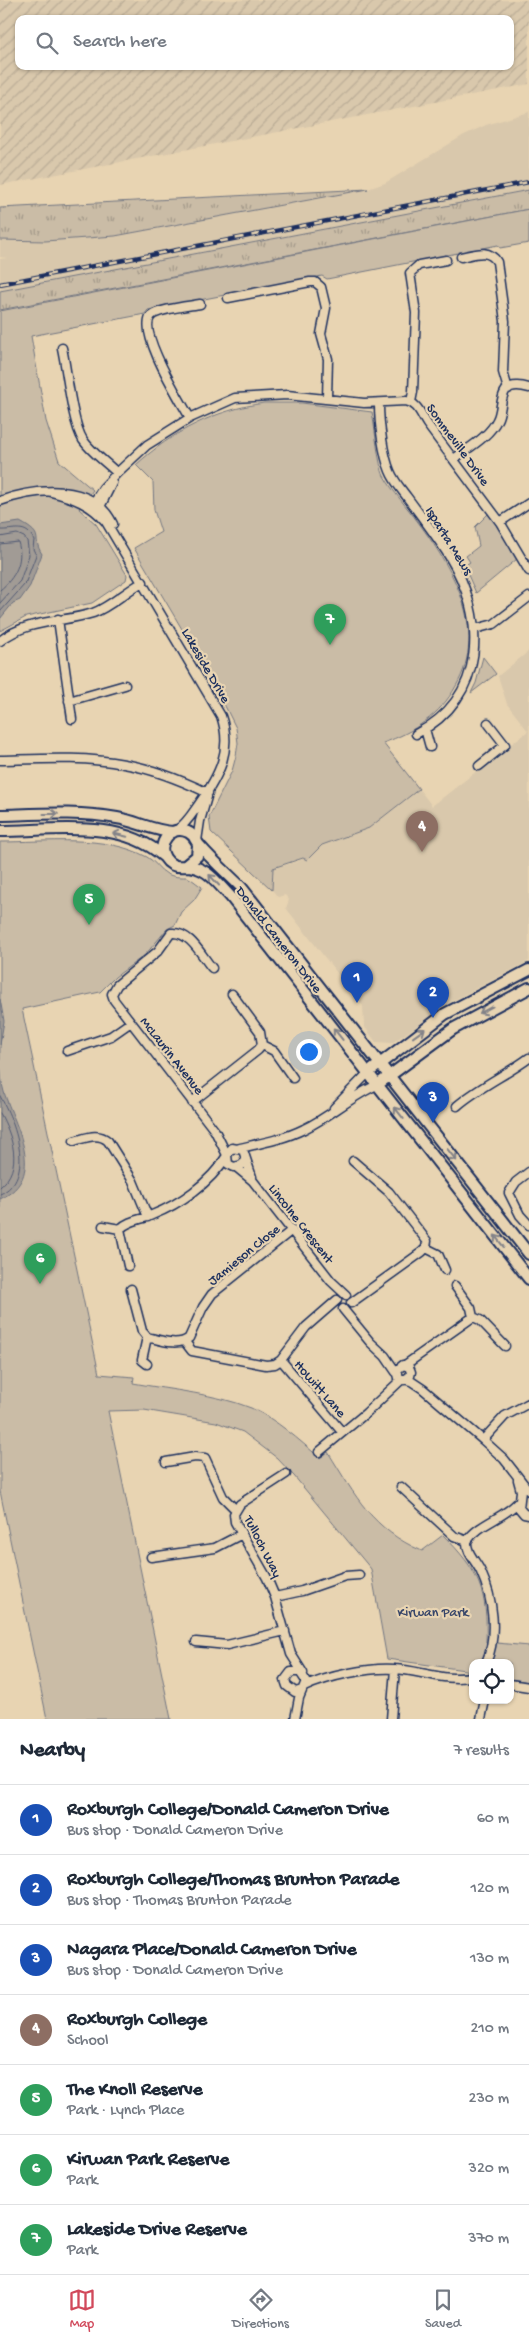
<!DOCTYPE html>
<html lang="en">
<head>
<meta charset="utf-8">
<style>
  body { margin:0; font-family:"Gochi Hand",sans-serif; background:#f2f2f3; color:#1f2937 }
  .controls { position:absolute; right:15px; bottom:15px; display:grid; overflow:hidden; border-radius:10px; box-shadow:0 1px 4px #0004 }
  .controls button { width:45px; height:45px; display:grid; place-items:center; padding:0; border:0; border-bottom:1px solid #e0e1e3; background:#fff; color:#1f2937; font:25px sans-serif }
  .you { position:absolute; left:308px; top:1051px; width:18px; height:18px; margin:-12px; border:4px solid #fff; border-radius:50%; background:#1a73e8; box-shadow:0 0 0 8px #1a73e833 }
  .badge { display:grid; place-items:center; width:32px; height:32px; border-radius:50%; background:#d1495b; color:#fff; font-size:16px; font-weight:700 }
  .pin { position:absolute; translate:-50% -41px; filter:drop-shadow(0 1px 2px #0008) }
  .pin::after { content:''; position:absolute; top:26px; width:18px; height:15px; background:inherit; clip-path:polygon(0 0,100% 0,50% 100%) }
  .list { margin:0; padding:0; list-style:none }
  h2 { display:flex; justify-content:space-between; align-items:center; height:65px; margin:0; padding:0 20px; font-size:21px }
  h2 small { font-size:16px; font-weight:400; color:#747a83 }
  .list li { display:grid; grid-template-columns:32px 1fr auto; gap:15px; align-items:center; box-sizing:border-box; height:70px; padding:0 20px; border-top:1px solid #e0e1e3 }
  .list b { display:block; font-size:19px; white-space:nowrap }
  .list p { margin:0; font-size:16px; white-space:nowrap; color:#747a83 }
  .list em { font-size:16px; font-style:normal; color:#747a83 }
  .icon { flex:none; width:28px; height:28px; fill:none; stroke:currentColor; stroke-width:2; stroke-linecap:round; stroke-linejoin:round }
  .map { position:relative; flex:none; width:529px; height:1719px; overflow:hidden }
  .search { position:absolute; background:#fff; box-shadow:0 1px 4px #0004; left:15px; right:15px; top:15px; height:55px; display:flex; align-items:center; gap:12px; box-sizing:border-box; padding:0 18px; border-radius:10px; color:#747a83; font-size:19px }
  .sheet { height:555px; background:#fff }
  nav { display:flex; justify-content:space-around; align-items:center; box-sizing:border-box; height:70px; border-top:1px solid #e0e1e3; background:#fff; font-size:14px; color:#747a83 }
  nav a { display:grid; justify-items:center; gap:2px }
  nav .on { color:#d1495b }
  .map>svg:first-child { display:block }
  .built { fill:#d9c8ac }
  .industrial { fill:url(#industrial-furrows); fill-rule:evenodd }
  .grass { fill:url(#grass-tufts); stroke:#727682 }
  .park { fill:#cabca6; stroke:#727682 }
  .water { fill:#a19b95; stroke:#6b707f }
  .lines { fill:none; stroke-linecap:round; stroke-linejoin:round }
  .shore { stroke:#515a74; stroke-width:1 }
  .street-casing { stroke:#1b2f5e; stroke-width:11 }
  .secondary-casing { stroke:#1b2f5e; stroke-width:14 }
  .street { stroke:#e8d4b2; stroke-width:8 }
  .secondary { stroke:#e8d4b2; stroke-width:10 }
  .rail-casing { stroke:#1b2f5e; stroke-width:4.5 }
  .rail { stroke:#e8d4b2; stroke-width:2.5; stroke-dasharray:8; stroke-linecap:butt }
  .oneway { stroke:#828288 }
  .labels { text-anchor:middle; stroke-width:4.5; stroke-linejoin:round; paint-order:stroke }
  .street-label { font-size:14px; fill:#1b2f5e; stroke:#e8d4b2 }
  .park-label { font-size:14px; fill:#354469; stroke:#e8d4b2 }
</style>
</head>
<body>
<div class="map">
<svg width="529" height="1719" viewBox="0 0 529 1719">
  <defs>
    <pattern id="industrial-furrows" width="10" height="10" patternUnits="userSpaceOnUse" patternTransform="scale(1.25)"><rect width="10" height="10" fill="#d9c8ac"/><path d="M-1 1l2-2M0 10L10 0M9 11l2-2" fill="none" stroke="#baac96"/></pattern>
    <pattern id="grass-tufts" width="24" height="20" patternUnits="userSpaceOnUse" patternTransform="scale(1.25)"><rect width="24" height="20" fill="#cabca6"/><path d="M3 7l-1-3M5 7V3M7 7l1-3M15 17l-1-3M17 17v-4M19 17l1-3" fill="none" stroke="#a3998a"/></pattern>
  </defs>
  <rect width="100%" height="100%" fill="#e8d4b2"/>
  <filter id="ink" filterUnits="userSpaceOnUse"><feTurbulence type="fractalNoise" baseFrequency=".02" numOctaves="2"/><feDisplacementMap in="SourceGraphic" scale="10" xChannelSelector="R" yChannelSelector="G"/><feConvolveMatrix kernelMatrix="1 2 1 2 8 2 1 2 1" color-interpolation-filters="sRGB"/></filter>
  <g filter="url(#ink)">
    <!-- built -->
    <path class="built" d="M529 112V190L0 291V259L7 258 0 257V240L45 241 115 236 368 189 385 183 464 135 486 125Z
      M529 651V961L452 1001 392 1043 376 1042 364 1026 363 1006 286 908 289 900 285 895 278 897 272 890 273 868 295 862 305 858 321 845 369 828 419 789 432 806 528 731 507 704 498 676Z"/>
    <!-- industrial -->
    <path class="industrial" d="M0 0H529V84L0 185ZM19 19H510V66H19Z"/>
    <!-- grass -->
    <path class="grass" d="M368 189 115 236 45 241 0 240V208Z
      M529 190V209L0 310V291Z"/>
    <!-- park -->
    <path class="park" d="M529 209V243L500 248 498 245 327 279 322 276 148 310 145 314 31 336 46 421 59 461 93 490 79 509 96 524 127 575 126 580 92 603 26 617 0 631V311Z
      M264 403H302L372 412C375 428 378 464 384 476 393 492 407 507 418 522 452 568 489 629 456 686 440 715 414 732 383 743L419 789 369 828 322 845 307 860 303 858 273 868 272 890 211 832 209 817 232 771 236 756 238 743 236 728 211 678 134 548 161 532 154 510 153 482 136 465C173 431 215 410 264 403Z
      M489 513 517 559 476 593 464 566 470 562 466 556 479 546 475 527Z
      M483 657 496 674 471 693 476 683Z
      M0 842C47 842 104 834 147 857 155 861 159 870 167 874 174 877 179 877 186 877 191 878 197 884 202 887L194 900 181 912 175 925 167 929 145 955 115 977 100 992 22 1009 99 1374 134 1377 133 1383C171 1390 216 1394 251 1408 276 1419 299 1440 320 1458L328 1452C356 1497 372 1529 422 1551L443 1535C479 1571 488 1591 486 1642L529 1646V1682L510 1679V1663H473L472 1671 387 1659 371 1569 294 1476 277 1458 243 1432 216 1422 144 1410 108 1411 171 1719H47L0 1491Z"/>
    <!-- water -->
    <path class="water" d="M20 522C46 536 31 537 42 554L30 586 20 600 13 603 0 619V525Z
      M0 999 4 1021 0 1045Z
      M0 1061C1 1072 1 1083 4 1092 15 1126 48 1177 0 1199Z"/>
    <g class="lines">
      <!-- shore -->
      <path class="shore" d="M0 530C13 531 26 523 34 540L33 549 36 555 25 584 0 612
        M0 537 17 534 24 537 27 541 29 555 20 581 0 603
        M0 544 18 542C24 561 15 578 0 590
        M0 1096C14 1120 37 1178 0 1194
        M0 1113C12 1135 24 1168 0 1187"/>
      <defs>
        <path id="street" d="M461 257C475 254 489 248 497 262L505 321 503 372 508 389
          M228 298 310 282H315L321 287 326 308 321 334 328 359 327 398
          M62 348C67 370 72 423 83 440 92 453 106 462 117 473
          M411 402 413 392 416 313 410 273 419 265 446 260
          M379 404C379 423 383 454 390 471 394 481 401 489 407 497 421 516 436 535 449 556 487 618 487 697 416 734
          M190 418C181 401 137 332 151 316 158 309 189 306 200 304
          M454 459C468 448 489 437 497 420 502 411 500 397 506 390 512 384 522 386 529 388
          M51 492C74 498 91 504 106 522L221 716C233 750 219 776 199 804 192 814 187 823 177 830
          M0 501C37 488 93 482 113 524
          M91 507 103 488 117 473 147 445 190 418 235 398 287 395 364 403 406 401C418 403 421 415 427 424L500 522 529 571
          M98 511 112 483
          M500 522 529 503
          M58 619 72 719
          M475 629 494 624 529 597
          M0 641C28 619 61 623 93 613 110 607 126 591 143 582
          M69 701 125 685
          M425 729 430 747
          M0 760C41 759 83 756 124 764 154 769 181 780 208 793
          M479 766 505 745 488 723
          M197 841 200 821 207 797
          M212 968C201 955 190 931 171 933L158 951 117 985 112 994 114 1000 215 1131 227 1155
          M262 1045 274 1051 293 1078
          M67 1051 111 1036 131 1022
          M192 1102 258 1050 262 1045 260 1032 232 994
          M457 1106C479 1087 506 1075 529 1058
          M334 1108 368 1073
          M74 1141C86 1138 98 1132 108 1141L133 1181 148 1217
          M240 1148C262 1143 284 1139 304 1129 330 1117 351 1096 377 1085
          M246 1160 242 1165 234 1167 228 1164 227 1155 232 1148 243 1150 252 1177
          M236 1167 253 1181 331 1281 346 1295
          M529 1172 516 1182 509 1193 520 1215 529 1225
          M103 1226 120 1229 128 1266
          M120 1229C129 1220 141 1220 152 1215 180 1204 210 1183 226 1157
          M426 1248 438 1254 445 1270
          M455 1286 471 1308 473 1317 480 1320 505 1346
          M131 1289 142 1331 147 1337 142 1360 147 1364
          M351 1303 422 1252 426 1248 427 1241 389 1192 353 1161
          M343 1309 370 1342 385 1356 396 1372
          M147 1337C160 1340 178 1347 189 1338L203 1307 212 1294 292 1230
          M185 1342 192 1351 266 1365 275 1364 281 1360 306 1327 337 1300
          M281 1360 342 1432
          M405 1365 473 1317
          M404 1380 410 1376 411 1372 409 1367 403 1365 397 1370 399 1378 411 1381 423 1389 483 1440 504 1459 529 1491
          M483 1440 505 1416 529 1403
          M319 1452 366 1413 401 1380
          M166 1462 195 1457 205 1458 223 1497 235 1509
          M286 1474 240 1504 234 1514 235 1522 267 1578 275 1597 291 1654 303 1673
          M518 1480 521 1491 519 1508 524 1514 529 1515
          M401 1487 454 1536 467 1541
          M151 1557 215 1548 242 1534
          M275 1597 302 1591 345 1576 359 1575
          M196 1642 227 1645 285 1631
          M486 1663C498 1635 493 1598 481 1572 476 1561 466 1553 467 1541 479 1523 505 1518 519 1501
          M510 1684 529 1687
          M304 1687C328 1676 369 1667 395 1669 419 1670 449 1683 473 1676
          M295 1719 299 1698 306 1681 300 1672H291L285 1680 287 1686 295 1692 302 1690
          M391 1719 395 1669
          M481 1719 485 1700"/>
        <path id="secondary" d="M0 815C38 814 78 811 117 818 136 821 153 831 173 832
          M0 831C53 831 120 818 163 856
          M198 845 197 856 185 866C177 867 170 866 165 858 156 844 171 824 188 832 195 835 195 841 200 846 213 861 228 874 242 888L529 1254
          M185 866C207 866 216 882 230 896L529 1279
          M368 1073 445 1014 529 970
          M377 1085 453 1029 529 988"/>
      </defs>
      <!-- street casing -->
      <use href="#street" class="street-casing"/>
      <!-- secondary casing -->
      <use href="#secondary" class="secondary-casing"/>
      <!-- street -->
      <use href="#street" class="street"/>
      <!-- secondary -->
      <use href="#secondary" class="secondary"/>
      <defs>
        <path id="rail" d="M0 284 529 182"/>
      </defs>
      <!-- rail casing -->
      <use href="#rail" class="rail-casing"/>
      <!-- rail -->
      <use href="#rail" class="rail"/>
    </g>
    <!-- one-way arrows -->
    <defs><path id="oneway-shaft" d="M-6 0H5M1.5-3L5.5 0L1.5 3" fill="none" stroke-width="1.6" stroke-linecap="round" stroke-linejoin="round" transform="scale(1.25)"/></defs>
    <g class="oneway">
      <use href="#oneway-shaft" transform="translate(51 814)"/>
      <use href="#oneway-shaft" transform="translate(120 835) rotate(-166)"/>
      <use href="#oneway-shaft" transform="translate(214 880) rotate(-133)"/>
      <use href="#oneway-shaft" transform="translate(486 1010) rotate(152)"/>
      <use href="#oneway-shaft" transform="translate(419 1033) rotate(-36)"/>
      <use href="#oneway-shaft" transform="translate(338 1034) rotate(-128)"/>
      <use href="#oneway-shaft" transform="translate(399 1113) rotate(-128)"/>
      <use href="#oneway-shaft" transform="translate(452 1155) rotate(52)"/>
      <use href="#oneway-shaft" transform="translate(499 1241) rotate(-128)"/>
    </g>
  </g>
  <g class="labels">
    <!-- street labels -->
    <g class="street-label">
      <text transform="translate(459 444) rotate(54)" y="5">Sommeville Drive</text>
      <text transform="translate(450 540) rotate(58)" y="5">Isparta Mews</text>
      <text transform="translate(207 665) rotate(60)" y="5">Lakeside Drive</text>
      <text transform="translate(280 939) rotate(52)" y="5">Donald Cameron Drive</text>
      <text transform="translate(173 1055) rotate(52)" y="5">McLaurin Avenue</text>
      <text transform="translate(302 1223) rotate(52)" y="5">Lincolne Crescent</text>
      <text transform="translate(243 1254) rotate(-39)" y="5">Jamieson Close</text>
      <text transform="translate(321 1388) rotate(49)" y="5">Howitt Lane</text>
      <text transform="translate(264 1546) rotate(63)" y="5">Tulloch Way</text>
    </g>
    <!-- park labels -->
    <g class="park-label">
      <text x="433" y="1616">Kirwan Park</text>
    </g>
  </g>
</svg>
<div class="controls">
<button><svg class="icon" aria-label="locate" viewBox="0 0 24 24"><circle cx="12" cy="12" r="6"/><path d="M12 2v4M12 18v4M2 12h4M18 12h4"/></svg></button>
</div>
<div class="you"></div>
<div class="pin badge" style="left:357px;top:1003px;background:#1a4fb4">1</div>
<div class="pin badge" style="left:433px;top:1018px;background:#1a4fb4">2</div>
<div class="pin badge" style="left:433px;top:1123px;background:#1a4fb4">3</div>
<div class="pin badge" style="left:422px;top:852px;background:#8d6e63">4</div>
<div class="pin badge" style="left:89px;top:925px;background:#2e9e5b">5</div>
<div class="pin badge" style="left:40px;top:1284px;background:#2e9e5b">6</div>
<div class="pin badge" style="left:330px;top:645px;background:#2e9e5b">7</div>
<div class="search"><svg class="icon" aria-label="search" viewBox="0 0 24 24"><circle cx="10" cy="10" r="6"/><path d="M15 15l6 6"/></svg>Search here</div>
</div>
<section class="sheet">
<h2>Nearby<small>7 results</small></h2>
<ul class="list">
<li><span class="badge" style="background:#1a4fb4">1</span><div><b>Roxburgh College/Donald Cameron Drive</b><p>Bus stop · Donald Cameron Drive</p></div><em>60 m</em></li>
<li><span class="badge" style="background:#1a4fb4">2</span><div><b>Roxburgh College/Thomas Brunton Parade</b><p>Bus stop · Thomas Brunton Parade</p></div><em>120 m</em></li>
<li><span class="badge" style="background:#1a4fb4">3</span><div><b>Nagara Place/Donald Cameron Drive</b><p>Bus stop · Donald Cameron Drive</p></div><em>130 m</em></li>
<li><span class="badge" style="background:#8d6e63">4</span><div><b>Roxburgh College</b><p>School</p></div><em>210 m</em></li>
<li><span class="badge" style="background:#2e9e5b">5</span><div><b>The Knoll Reserve</b><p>Park · Lynch Place</p></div><em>230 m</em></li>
<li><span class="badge" style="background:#2e9e5b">6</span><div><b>Kirwan Park Reserve</b><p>Park</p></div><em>320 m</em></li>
<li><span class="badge" style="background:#2e9e5b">7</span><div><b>Lakeside Drive Reserve</b><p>Park</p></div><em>370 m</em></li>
</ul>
</section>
<nav>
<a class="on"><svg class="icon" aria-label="map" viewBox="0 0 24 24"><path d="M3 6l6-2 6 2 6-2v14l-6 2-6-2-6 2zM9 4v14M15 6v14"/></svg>Map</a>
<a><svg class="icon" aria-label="directions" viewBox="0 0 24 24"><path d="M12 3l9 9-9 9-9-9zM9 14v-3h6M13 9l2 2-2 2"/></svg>Directions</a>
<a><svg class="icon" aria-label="saved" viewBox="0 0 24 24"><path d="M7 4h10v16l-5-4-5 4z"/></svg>Saved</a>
</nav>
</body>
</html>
